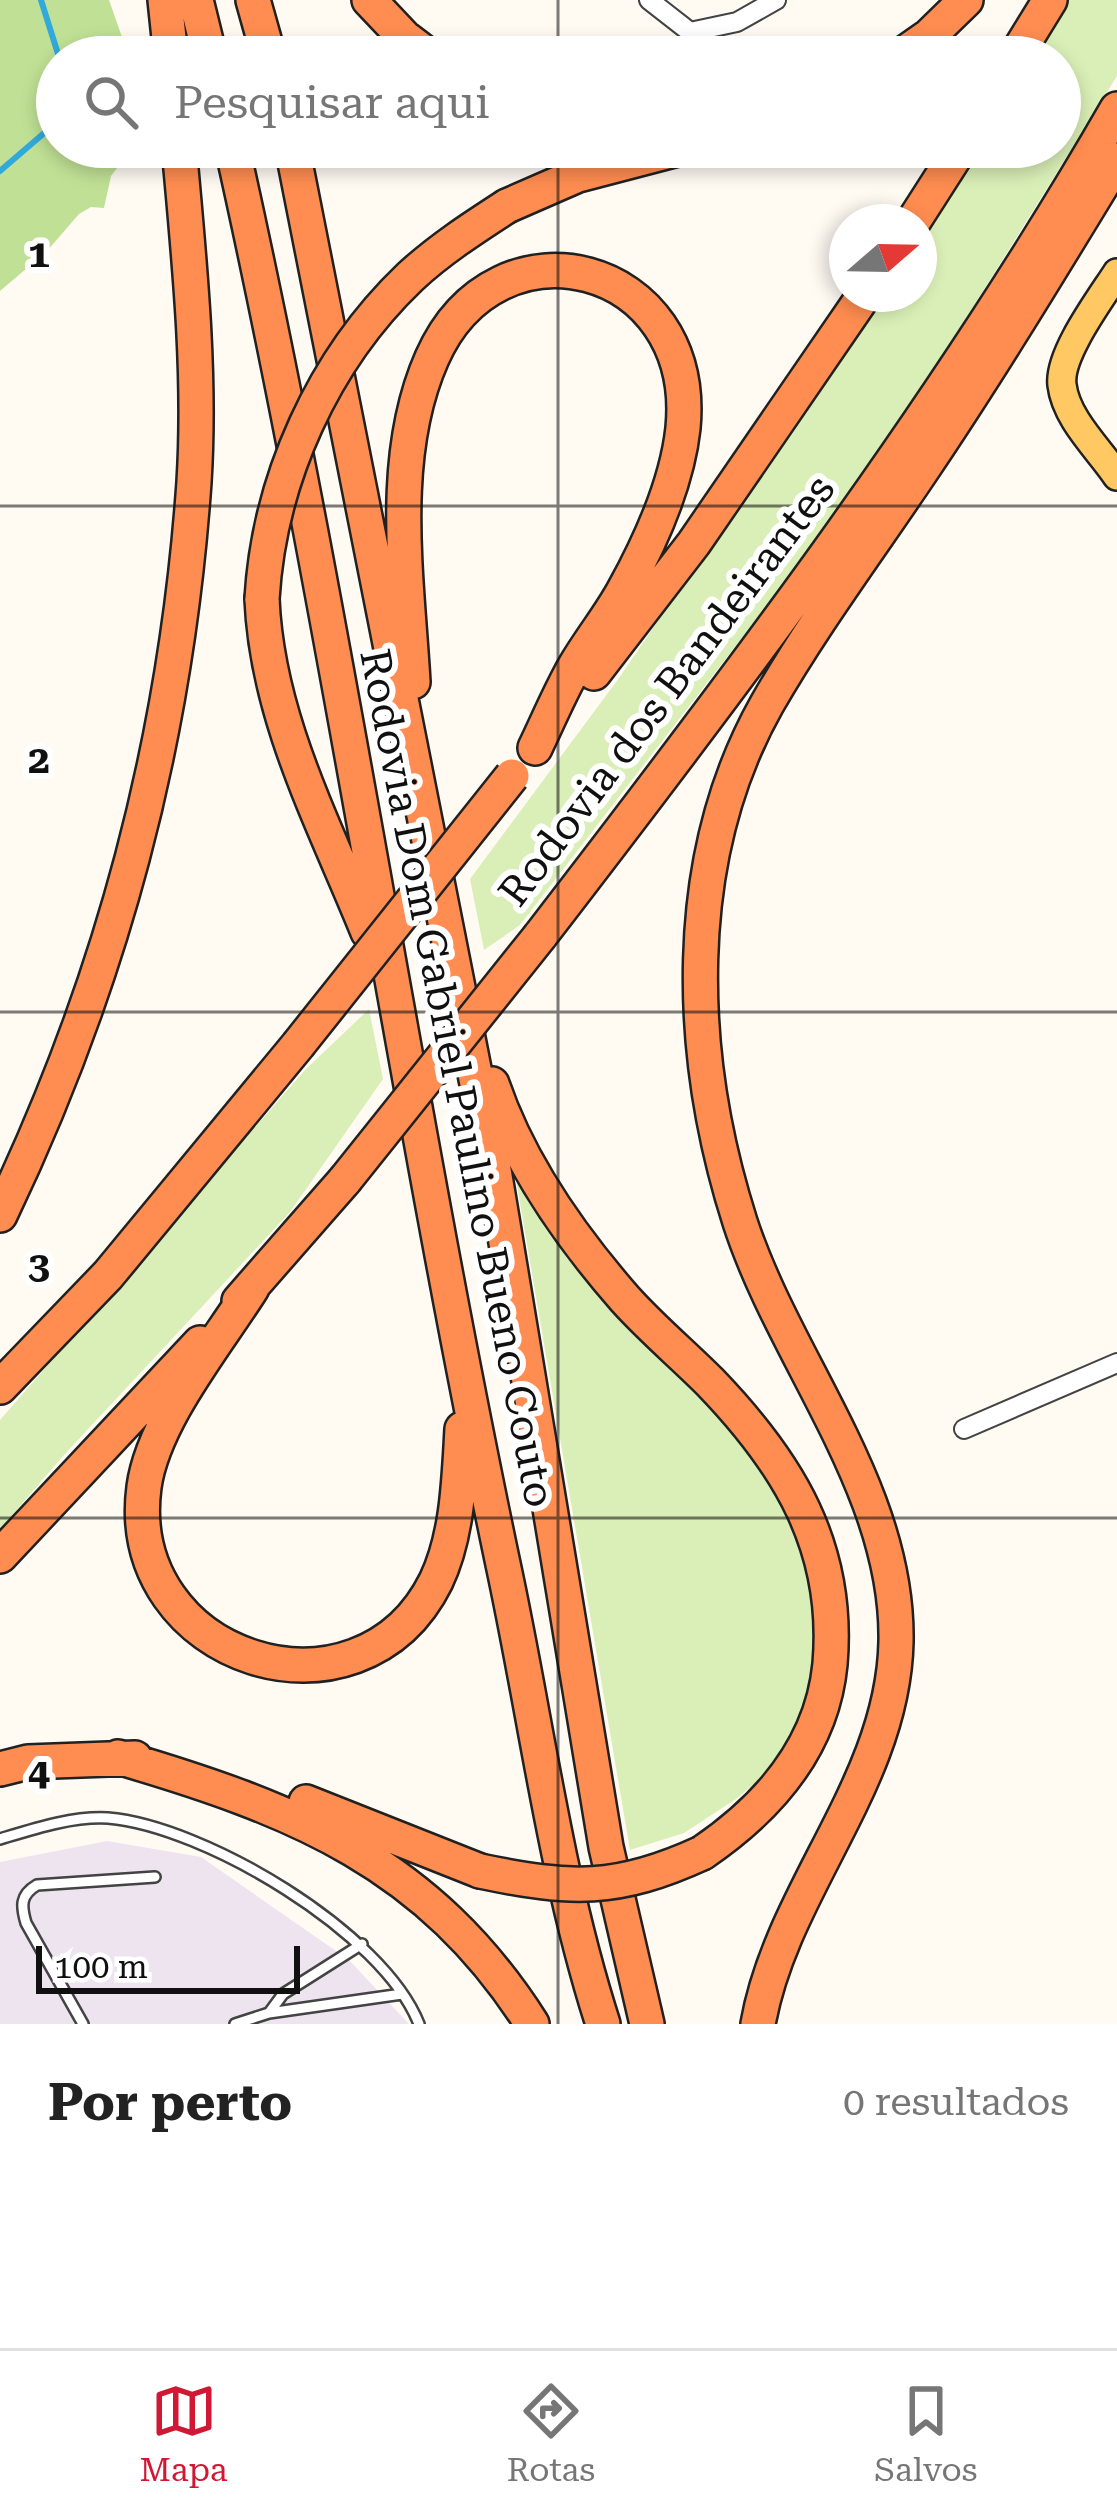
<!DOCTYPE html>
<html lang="pt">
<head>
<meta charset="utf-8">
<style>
  body { margin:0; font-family:"Roboto Serif",serif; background:#f2f2f2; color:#222 }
  .compass { position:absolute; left:829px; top:204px; width:108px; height:108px; border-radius:50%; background:#fff; box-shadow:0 6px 18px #0003; rotate:70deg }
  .scale { position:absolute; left:36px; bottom:30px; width:264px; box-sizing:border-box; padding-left:12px; border:6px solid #101010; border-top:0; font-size:33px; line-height:42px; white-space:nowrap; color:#101010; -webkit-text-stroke:9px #fff; paint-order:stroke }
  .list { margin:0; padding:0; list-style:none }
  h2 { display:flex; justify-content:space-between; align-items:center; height:156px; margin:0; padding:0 48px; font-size:51px }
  h2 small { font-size:39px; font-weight:400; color:#767676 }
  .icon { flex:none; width:66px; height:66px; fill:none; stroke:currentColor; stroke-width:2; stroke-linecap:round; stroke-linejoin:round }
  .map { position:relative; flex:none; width:1117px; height:2024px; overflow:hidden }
  .search { position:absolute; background:#fff; box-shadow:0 6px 18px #0003; left:36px; right:36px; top:36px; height:132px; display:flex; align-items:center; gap:30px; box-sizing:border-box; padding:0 42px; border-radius:66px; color:#767676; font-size:45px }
  .sheet { height:324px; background:#fff }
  nav { display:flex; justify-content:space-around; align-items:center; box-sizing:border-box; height:168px; border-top:3px solid #e0e0e0; background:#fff; font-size:33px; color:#767676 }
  nav a { display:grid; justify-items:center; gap:6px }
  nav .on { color:#d01835 }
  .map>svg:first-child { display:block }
  .industrial { fill:#ede4ef }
  .green { fill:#daefb7 }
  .forest { fill:#c0e195 }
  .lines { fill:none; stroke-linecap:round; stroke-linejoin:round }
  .stream { stroke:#31aadb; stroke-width:6 }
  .service-casing { stroke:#434343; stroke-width:14 }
  .minor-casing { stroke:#434343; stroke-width:22 }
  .primary-casing { stroke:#212121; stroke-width:32 }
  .motorway-casing { stroke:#212121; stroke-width:38 }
  .service { stroke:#fff; stroke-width:9 }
  .minor { stroke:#fff; stroke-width:18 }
  .primary { stroke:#ffc863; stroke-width:27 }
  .motorway { stroke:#ff8d51; stroke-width:33 }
  .motorway-bridge-casing { stroke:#212121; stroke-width:38; stroke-linecap:butt }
  .motorway-bridge { stroke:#ff8d51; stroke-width:33 }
  .grid { fill:none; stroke:#101010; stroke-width:3; stroke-opacity:0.55 }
  .labels { text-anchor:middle; stroke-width:12; stroke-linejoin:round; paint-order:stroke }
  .street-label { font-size:42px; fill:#101010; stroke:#fff }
  .grid-label { font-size:39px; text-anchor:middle; font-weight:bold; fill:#101010; stroke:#fff; stroke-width:12; stroke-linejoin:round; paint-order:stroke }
</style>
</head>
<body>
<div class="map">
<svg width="1117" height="2024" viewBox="0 0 1117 2024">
  <rect width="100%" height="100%" fill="#fffbf3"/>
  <!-- industrial -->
  <path class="industrial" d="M107 1841 201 1857 349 1960 409 2024H0V1862Z"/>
  <!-- green -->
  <path class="green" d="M1064 0H1117V76L922 389 785 582 520 925 484 950 470 879 619 678 881 294H919V235L975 147H1060V57H1030Z
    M369 1009 383 1079 290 1212 64 1455 0 1529V1420L305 1070Z
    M508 1132 782 1476 828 1628 801 1729 762 1777 736 1799 684 1833 630 1850Z"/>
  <!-- forest -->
  <path class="forest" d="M0 0H109L129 57H57V147H127V155L111 176 104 208 91 207 79 214 47 251 0 291Z"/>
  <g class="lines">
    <!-- stream -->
    <path class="stream" d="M41 0 59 57
      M0 171 57 122"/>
    <defs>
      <path id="service" d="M0 1839C33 1829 72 1816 108 1818 204 1826 383 1932 419 2024
        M269 2013 283 1994 362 1944
        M83 2024 26 1923C21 1906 20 1895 37 1885L155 1877
        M235 2024 269 2013 402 1994"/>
      <path id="minor" d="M649 0 690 32 737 22 776 0
        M964 1429 1117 1363"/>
      <path id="primary" d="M1117 273C1101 298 1058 355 1062 385 1066 419 1099 449 1117 476"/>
      <path id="motorway" d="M165 0 171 57
        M196 0 210 57
        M253 0 269 57
        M369 0 405 38 430 57
        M899 57 929 36 966 0
        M1015 57 1050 0
        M232 147C337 616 404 1093 503 1564 536 1717 555 1875 603 2024
        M292 147 494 1170 606 1847 647 2024
        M507 206 578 175 685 147
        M913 222 961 147
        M262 599C267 718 324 823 368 932
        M594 673 694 543 865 294
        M413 682C407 577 388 457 432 358 497 210 699 261 683 428 677 484 651 541 624 590 610 616 590 640 575 666 560 692 548 721 535 748
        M540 936C745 670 949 401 1117 109
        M492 1084C519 1164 570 1236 625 1299 652 1329 682 1354 710 1382 789 1464 840 1548 830 1664 822 1748 768 1808 702 1853
        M0 1215C112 981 176 741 194 482 201 371 189 258 179 147
        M252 1288C216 1345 153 1421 144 1487 121 1660 359 1736 436 1581 458 1535 459 1479 462 1429
        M239 1301 345 1180
        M0 1387 108 1275 298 1045
        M0 1556 200 1343
        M118 1757C295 1809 429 1862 532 2024
        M0 1769 28 1762 135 1758
        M306 1802 480 1871
        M758 2024C782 1889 893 1783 896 1642 899 1489 785 1361 740 1222 687 1056 679 860 767 704 813 624 869 549 920 473 989 371 1053 265 1117 160"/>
    </defs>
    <!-- service casing -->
    <use href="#service" class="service-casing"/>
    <!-- minor casing -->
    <use href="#minor" class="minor-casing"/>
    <!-- primary casing -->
    <use href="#primary" class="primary-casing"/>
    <!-- motorway casing -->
    <use href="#motorway" class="motorway-casing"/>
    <!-- service -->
    <use href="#service" class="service"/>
    <!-- minor -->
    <use href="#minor" class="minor"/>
    <!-- primary -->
    <use href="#primary" class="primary"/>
    <!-- motorway -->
    <use href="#motorway" class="motorway"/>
    <defs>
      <path id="motorway-bridge" d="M262 599C269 480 323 360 410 277 439 250 473 228 507 206
        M298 1045 512 776
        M345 1180 540 936
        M480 1871C571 1890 617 1892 702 1853"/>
    </defs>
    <!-- motorway-bridge casing -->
    <use href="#motorway-bridge" class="motorway-bridge-casing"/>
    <!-- motorway-bridge -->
    <use href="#motorway-bridge" class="motorway-bridge"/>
  </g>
  <!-- grid -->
  <path class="grid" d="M558 0V57M558 147V2024M0 506H1117M0 1012H1117M0 1518H1117"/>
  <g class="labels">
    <!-- street labels -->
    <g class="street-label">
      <text transform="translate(666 690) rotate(-53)" y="15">Rodovia dos Bandeirantes</text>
      <text transform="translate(458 1078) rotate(79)" y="15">Rodovia Dom Gabriel Paulino Bueno Couto</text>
    </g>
  </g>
  <g class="grid-label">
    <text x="39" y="267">1</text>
    <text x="39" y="773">2</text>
    <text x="39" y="1279">3</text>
    <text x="39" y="1785">4</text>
  </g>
</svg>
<svg class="compass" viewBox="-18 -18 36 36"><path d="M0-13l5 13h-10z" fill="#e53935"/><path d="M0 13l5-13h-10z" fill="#767676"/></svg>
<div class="scale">100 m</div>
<div class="search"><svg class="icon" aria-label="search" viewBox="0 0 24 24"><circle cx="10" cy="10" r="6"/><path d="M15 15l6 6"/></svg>Pesquisar aqui</div>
</div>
<section class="sheet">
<h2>Por perto<small>0 resultados</small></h2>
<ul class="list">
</ul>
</section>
<nav>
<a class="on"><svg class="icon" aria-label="map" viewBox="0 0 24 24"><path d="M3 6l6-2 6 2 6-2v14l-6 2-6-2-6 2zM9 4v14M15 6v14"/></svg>Mapa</a>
<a><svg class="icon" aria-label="directions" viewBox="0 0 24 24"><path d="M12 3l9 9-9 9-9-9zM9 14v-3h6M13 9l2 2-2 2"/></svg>Rotas</a>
<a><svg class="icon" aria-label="saved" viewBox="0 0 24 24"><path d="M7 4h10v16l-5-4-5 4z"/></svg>Salvos</a>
</nav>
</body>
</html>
